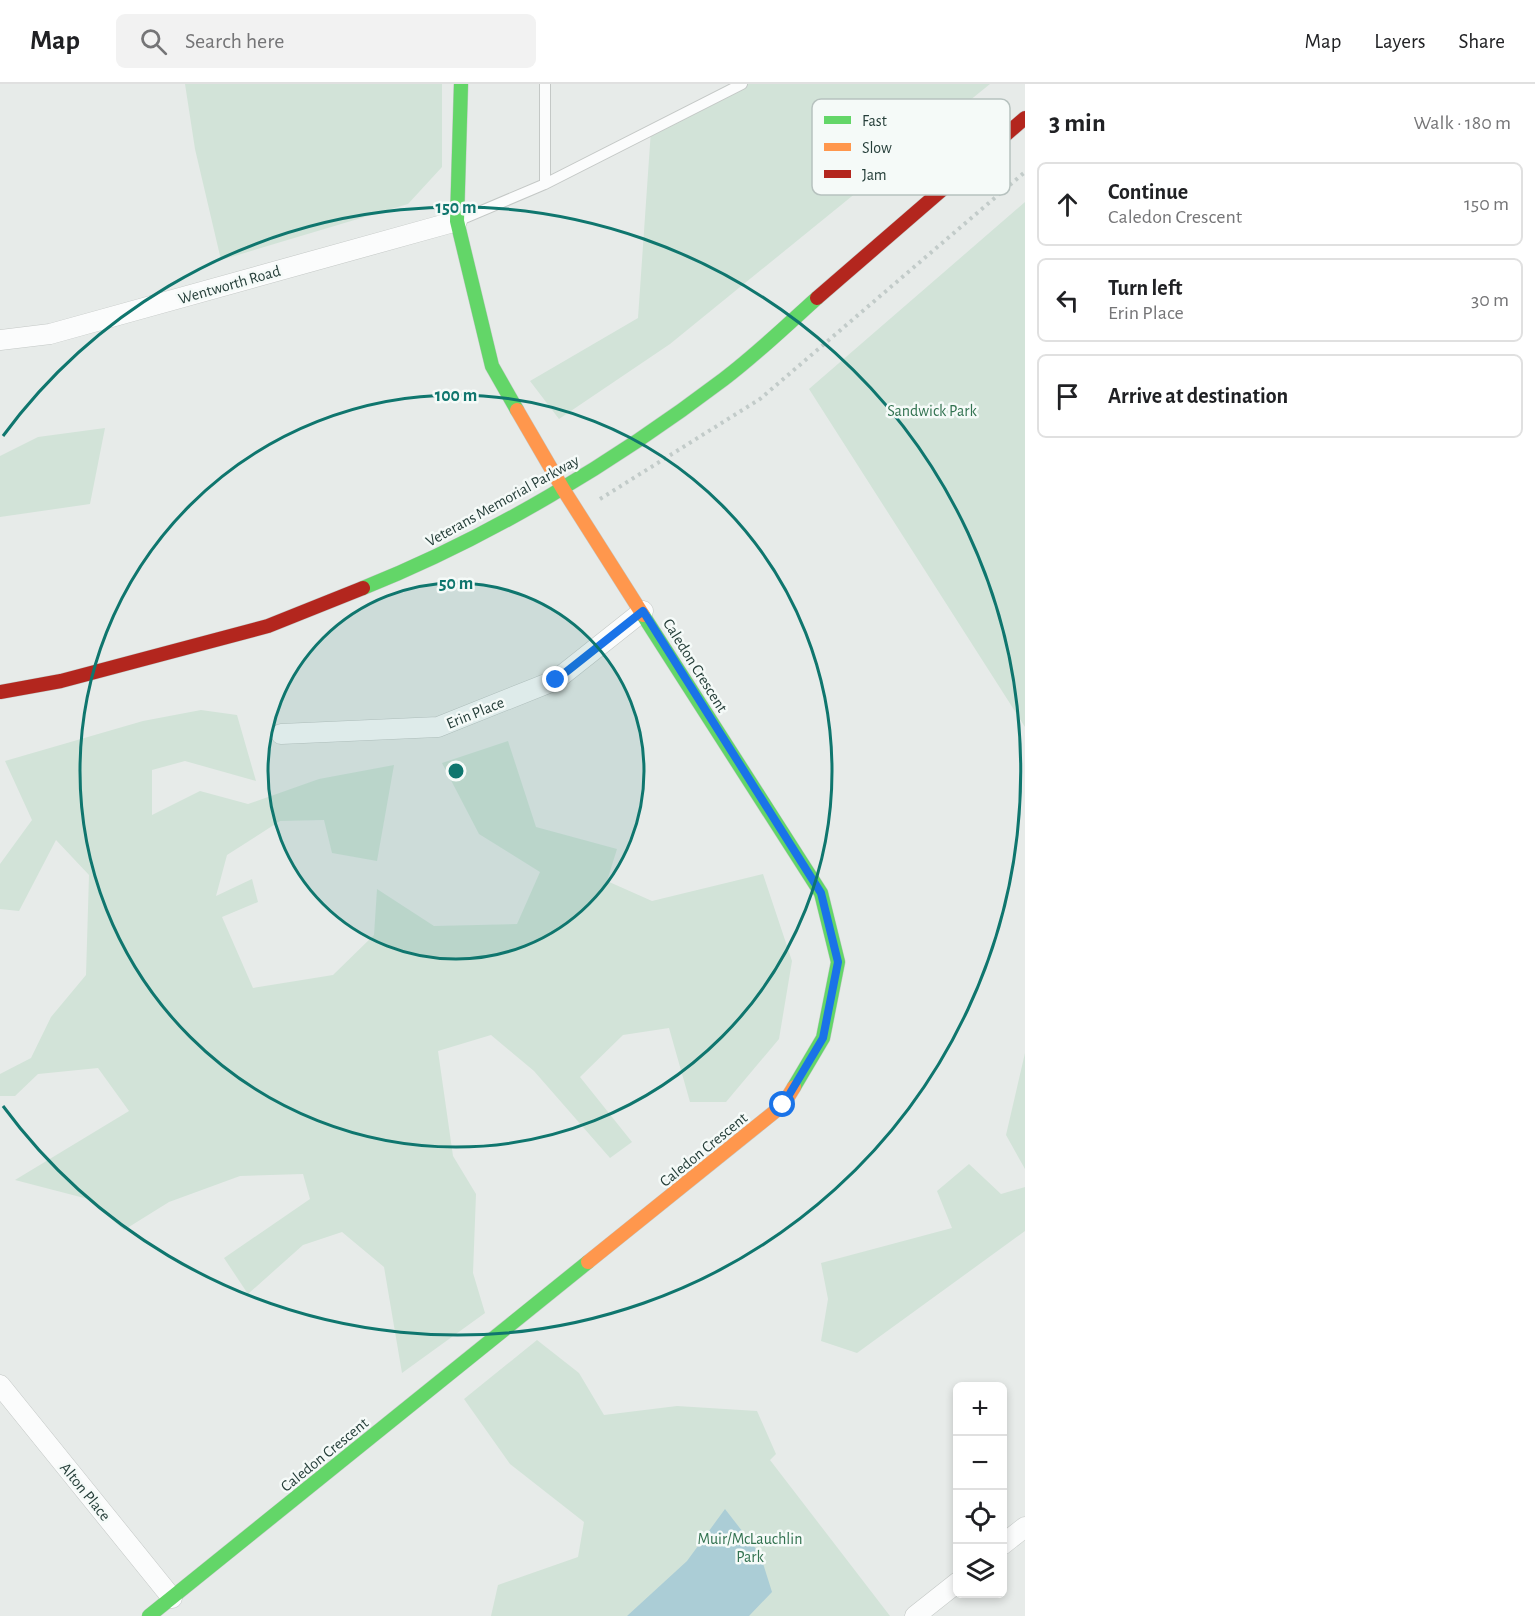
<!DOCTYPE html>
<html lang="en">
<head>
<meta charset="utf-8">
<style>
  body { margin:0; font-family:"Alegreya Sans",sans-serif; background:#f2f2f2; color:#202124 }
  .controls { position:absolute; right:18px; bottom:18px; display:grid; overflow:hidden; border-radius:9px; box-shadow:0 3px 9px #0003 }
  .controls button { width:54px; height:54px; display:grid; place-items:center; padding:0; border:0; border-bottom:2px solid #e0e0e0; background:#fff; color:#202124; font:30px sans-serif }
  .stop { position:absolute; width:18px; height:18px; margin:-14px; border:4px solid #1a73e8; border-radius:50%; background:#fff }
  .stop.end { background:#1a73e8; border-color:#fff; box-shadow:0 2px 6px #0008 }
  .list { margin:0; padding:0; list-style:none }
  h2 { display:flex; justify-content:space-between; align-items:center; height:78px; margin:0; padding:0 24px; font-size:26px }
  h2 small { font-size:20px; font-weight:400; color:#757577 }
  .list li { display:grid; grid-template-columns:39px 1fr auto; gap:18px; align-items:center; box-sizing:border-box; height:84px; margin:0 12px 12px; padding:0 12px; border:2px solid #e0e0e0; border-radius:9px }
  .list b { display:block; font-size:22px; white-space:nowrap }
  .list p { margin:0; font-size:20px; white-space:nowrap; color:#757577 }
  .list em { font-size:20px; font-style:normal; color:#757577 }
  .icon { flex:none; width:33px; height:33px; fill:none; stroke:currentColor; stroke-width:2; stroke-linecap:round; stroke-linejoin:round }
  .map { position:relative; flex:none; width:1025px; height:1532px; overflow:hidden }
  header { display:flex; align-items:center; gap:36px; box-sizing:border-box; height:84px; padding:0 30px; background:#fff; border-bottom:2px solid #e0e0e0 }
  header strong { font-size:28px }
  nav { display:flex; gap:33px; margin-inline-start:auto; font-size:21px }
  .search { width:420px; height:54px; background:#f2f2f2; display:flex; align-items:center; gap:15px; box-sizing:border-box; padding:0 21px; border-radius:9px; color:#757577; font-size:22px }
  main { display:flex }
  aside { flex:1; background:#fff }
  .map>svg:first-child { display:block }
  .green { fill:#d2e3d8 }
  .water { fill:#abcdd6 }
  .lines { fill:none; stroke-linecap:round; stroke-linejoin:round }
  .lane-casing { stroke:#c4c8c6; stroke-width:12 }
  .street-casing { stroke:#c4c8c6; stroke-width:21 }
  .fast-casing { stroke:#c3c9c7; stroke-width:15 }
  .slow-casing { stroke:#c3c9c7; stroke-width:15 }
  .jam-casing { stroke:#c3c9c7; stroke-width:15 }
  .path { stroke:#c2cbc9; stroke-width:4; stroke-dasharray:3 4.5; stroke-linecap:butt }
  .lane { stroke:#fbfcfc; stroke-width:10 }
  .street { stroke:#fbfcfc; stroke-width:20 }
  .fast { stroke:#63d668; stroke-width:14 }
  .slow { stroke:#ff974d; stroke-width:14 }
  .jam { stroke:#b3261e; stroke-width:14 }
  .route { stroke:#1a73e8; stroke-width:8 }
  .ring { fill:none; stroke:#0f766e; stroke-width:3 }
  .labels { text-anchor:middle; stroke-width:5; stroke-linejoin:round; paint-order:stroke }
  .street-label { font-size:16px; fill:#253e39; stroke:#f5faf8 }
  .park-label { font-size:16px; fill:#327250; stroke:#f5faf8 }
  .key { fill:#f5faf8; stroke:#b7c2bf; stroke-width:1.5 }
  .key-label { font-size:16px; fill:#253e39 }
  .centre { fill:#0f766e; stroke:#f5faf8; stroke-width:3 }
  .ring-label { font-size:18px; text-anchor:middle; font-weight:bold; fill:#0f766e; stroke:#f5faf8; stroke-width:5; stroke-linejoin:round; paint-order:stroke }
</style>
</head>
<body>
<header>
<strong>Map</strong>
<div class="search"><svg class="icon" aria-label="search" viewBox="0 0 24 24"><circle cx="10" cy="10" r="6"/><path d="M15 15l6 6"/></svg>Search here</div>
<nav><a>Map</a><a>Layers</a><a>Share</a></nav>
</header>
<main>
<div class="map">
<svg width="1025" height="1532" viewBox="0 0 1025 1532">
  <rect width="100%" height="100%" fill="#e7ebe9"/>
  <!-- green -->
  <path class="green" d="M185 0H442V83L408 120 221 176 195 65Z
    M742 0H990L670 260 559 335 530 297 638 234 651 46Z
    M1025 118V643L809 305Z
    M105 344 90 420 0 433V372L38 353Z
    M201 626 237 631 256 697 185 677 152 686V731L200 707 248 720 319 695 394 681 377 777 332 769 324 736 280 737 227 771 216 812 252 795 258 818 222 833 253 904 333 891 374 851 377 805 434 842 517 840 540 788 479 750 442 679 508 657 536 743 617 765 607 797 652 817 763 790 792 877 779 955 726 1018H690L669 944 623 951 580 993 632 1058 610 1074 534 987 491 951 438 967 453 1072 476 1110 473 1189 485 1229 402 1289 384 1183 342 1148 303 1161 248 1210 224 1174 310 1115 303 1090 240 1092 169 1118 124 1146 88 1115 15 1096 129 1027 98 984 38 990 15 1012H0V990L31 974 51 933 86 891 89 791 56 756 19 827 0 825V780L32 736 5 677 143 637Z
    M1025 969V1085L1006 1051Z
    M969 1080 1001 1110 1025 1103V1147L857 1269 821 1257 828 1215 821 1179 952 1144 937 1107Z
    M537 1256 579 1289 604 1331 677 1322 757 1327 776 1370 770 1376 890 1532H491L498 1501 578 1473 584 1438 510 1380 464 1315Z"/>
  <!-- water -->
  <path class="water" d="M725 1425 760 1470 772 1508 749 1532H627L687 1477Z"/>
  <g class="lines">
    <defs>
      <path id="lane" d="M545 0V100L742 0
        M460 136 545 100"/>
      <path id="street" d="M0 256 50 250 457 137
        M281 650 438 643 556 596 643 527
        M0 1301 172 1514
        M1002 1461 1025 1443
        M915 1532 958 1498"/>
      <path id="fast" d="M461 0 457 137 492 282 517 326
        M363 504C489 454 616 377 724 295 757 270 787 241 817 214
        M643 531 821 809 838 878 823 954 794 1003
        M149 1532 588 1178"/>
      <path id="slow" d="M517 326 563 405 643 531
        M588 1178 783 1021 794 1003"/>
      <path id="jam" d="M817 214 1025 34
        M0 608 61 597 268 542 363 504"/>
    </defs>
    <!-- lane casing -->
    <use href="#lane" class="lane-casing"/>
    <!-- street casing -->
    <use href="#street" class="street-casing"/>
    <!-- fast casing -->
    <use href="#fast" class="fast-casing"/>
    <!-- slow casing -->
    <use href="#slow" class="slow-casing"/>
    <!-- jam casing -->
    <use href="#jam" class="jam-casing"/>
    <!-- path -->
    <path class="path" d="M600 415 760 315 1025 88"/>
    <!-- lane -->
    <use href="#lane" class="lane"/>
    <!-- street -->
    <use href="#street" class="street"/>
    <!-- fast -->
    <use href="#fast" class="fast"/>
    <!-- slow -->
    <use href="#slow" class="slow"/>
    <!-- jam -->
    <use href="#jam" class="jam"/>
  </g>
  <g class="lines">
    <!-- route -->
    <path class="route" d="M556 596 643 527 821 809 838 878 823 954 783 1021"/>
  </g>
  <!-- distance rings -->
  <circle cx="456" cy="687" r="188" fill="#0f766e" fill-opacity=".12"/>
  <g class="ring">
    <circle cx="456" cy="687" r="188"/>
    <circle cx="456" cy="687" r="376"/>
    <path d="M3 352A564 564 0 1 1 3 1022"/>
  </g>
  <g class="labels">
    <!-- street labels -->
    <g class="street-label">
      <text transform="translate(229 200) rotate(-16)" y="6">Wentworth Road</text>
      <text transform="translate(502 416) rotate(-29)" y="6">Veterans Memorial Parkway</text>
      <text transform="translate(696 581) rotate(58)" y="6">Caledon Crescent</text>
      <text transform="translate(475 628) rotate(-22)" y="6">Erin Place</text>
      <text transform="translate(703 1065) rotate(-39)" y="6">Caledon Crescent</text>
      <text transform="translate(324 1370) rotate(-39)" y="6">Caledon Crescent</text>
      <text transform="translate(86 1407) rotate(51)" y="6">Alton Place</text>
    </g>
    <!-- park labels -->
    <g class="park-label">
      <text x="932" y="332">Sandwick Park</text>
      <text x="750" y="1460">Muir/McLauchlin<tspan x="750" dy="18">Park</tspan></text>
    </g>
  </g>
  <!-- legend -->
  <rect x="812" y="15" width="198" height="96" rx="9" class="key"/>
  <rect x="824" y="32" width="27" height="8" fill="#63d668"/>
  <rect x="824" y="59" width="27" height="8" fill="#ff974d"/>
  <rect x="824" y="86" width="27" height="8" fill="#b3261e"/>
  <g class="key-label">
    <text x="862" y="42">Fast</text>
    <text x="862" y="69">Slow</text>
    <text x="862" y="96">Jam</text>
  </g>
  <circle cx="456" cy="687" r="9" class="centre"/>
  <g class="ring-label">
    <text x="456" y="129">150 m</text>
    <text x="456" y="317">100 m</text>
    <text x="456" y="505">50 m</text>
  </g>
</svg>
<div class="controls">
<button>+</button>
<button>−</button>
<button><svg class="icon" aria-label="locate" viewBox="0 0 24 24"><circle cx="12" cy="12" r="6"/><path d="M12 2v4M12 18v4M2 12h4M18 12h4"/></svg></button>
<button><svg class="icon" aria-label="layers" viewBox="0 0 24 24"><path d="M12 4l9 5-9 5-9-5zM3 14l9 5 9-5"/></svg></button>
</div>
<div class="stop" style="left:783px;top:1021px"></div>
<div class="stop end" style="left:556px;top:596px"></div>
</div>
<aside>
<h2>3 min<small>Walk · 180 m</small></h2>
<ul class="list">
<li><svg class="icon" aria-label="ahead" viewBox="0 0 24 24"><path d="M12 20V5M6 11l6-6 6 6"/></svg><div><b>Continue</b><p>Caledon Crescent</p></div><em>150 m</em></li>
<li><svg class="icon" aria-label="left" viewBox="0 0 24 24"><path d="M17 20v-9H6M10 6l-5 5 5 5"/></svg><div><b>Turn left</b><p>Erin Place</p></div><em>30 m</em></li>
<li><svg class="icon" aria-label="arrive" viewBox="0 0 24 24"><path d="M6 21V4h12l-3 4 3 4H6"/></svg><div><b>Arrive at destination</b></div></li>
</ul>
</aside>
</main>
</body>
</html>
